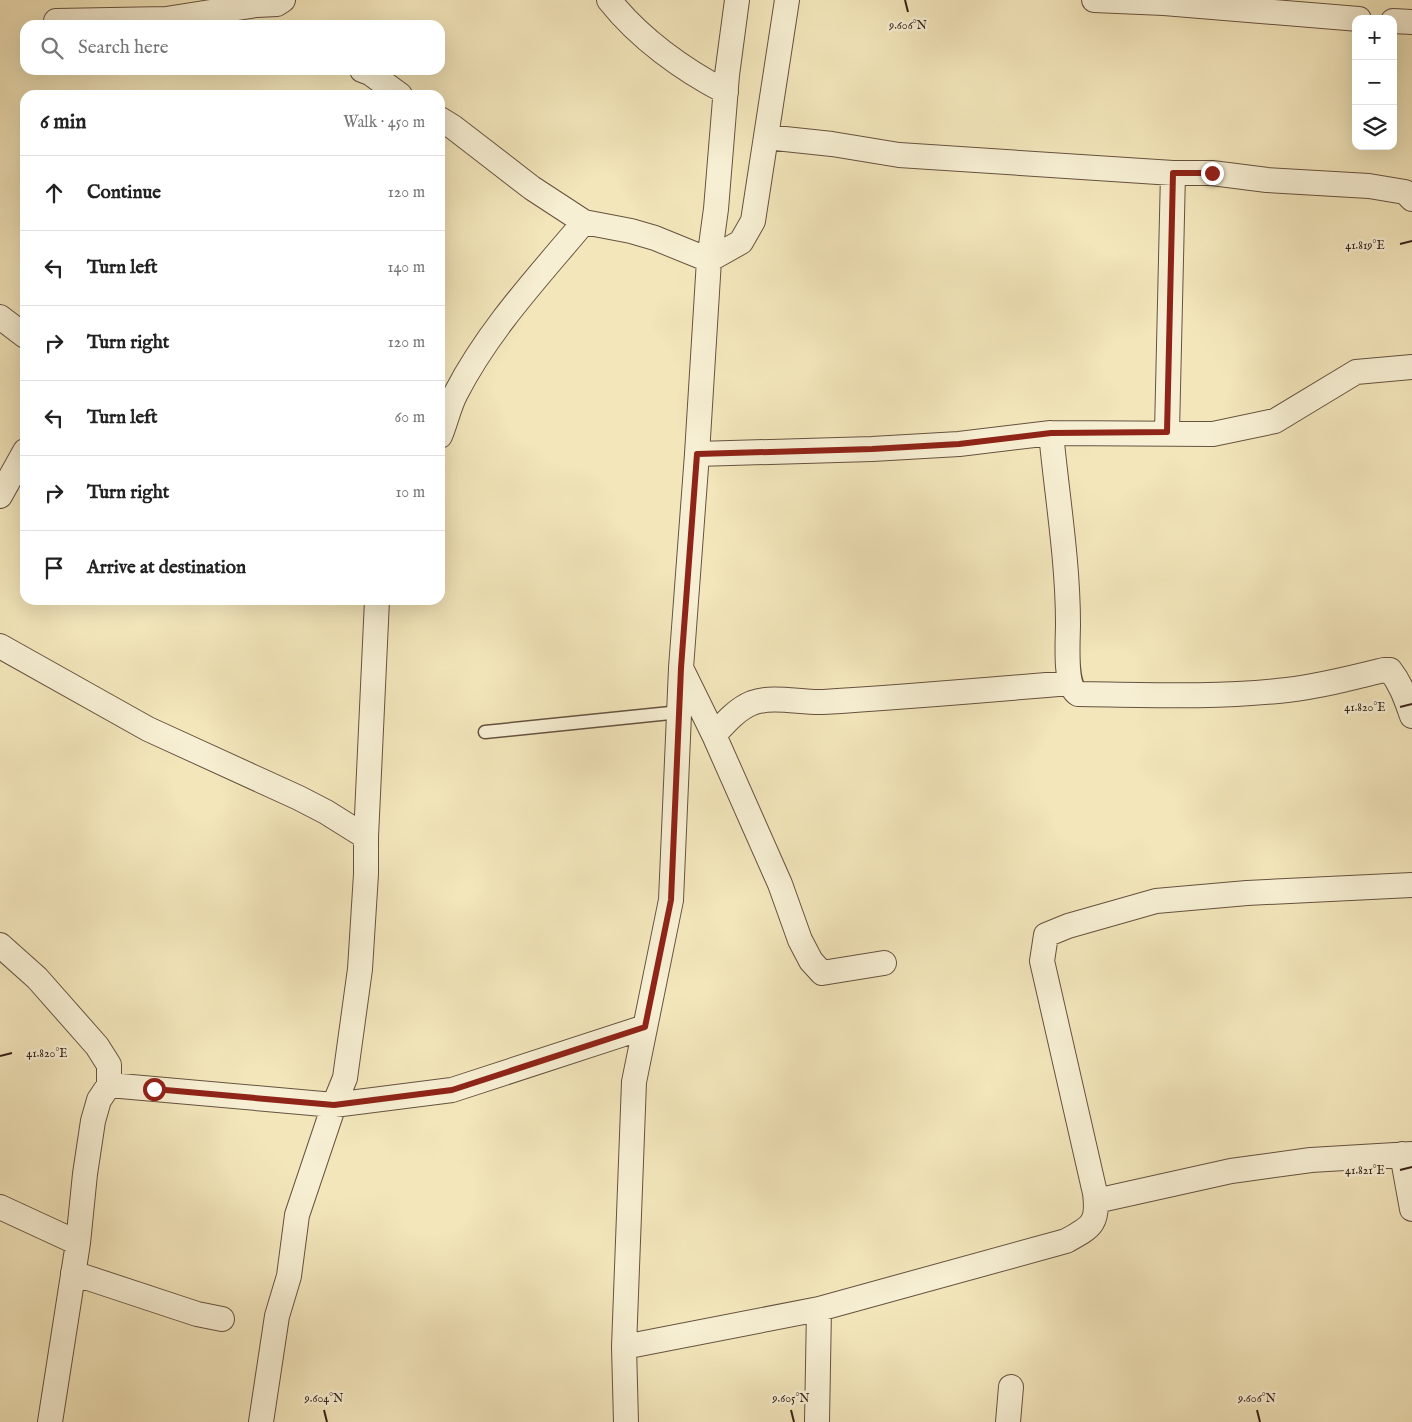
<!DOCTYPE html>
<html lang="en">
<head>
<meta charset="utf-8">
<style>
  body { margin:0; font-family:"IM FELL English",serif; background:#f6f6f6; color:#222 }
  .controls { position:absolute; right:15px; top:15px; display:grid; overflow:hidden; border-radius:10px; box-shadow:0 5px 20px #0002 }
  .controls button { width:45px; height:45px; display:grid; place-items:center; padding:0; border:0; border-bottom:1px solid #e0e0e0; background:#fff; color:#222; font:25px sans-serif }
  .stop { position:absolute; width:15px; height:15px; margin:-11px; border:4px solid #8f2418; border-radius:50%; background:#fff }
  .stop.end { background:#8f2418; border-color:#fff; box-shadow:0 1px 5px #0008 }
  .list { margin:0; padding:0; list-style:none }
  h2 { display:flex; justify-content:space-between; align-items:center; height:65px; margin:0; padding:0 20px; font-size:21px }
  h2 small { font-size:16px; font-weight:400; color:#767676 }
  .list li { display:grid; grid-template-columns:32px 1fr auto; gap:15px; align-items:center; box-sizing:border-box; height:75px; padding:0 20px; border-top:1px solid #e0e0e0 }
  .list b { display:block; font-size:19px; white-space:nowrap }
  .list em { font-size:16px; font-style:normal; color:#767676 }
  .icon { flex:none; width:28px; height:28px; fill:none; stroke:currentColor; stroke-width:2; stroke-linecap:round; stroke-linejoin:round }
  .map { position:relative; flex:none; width:1412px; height:1422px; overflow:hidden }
  .search { position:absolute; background:#fff; box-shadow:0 5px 20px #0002; left:20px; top:20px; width:425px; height:55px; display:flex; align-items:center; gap:12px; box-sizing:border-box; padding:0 18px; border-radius:15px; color:#767676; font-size:19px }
  .panel { position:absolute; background:#fff; box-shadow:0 5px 20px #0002; left:20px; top:90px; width:425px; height:515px; border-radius:15px }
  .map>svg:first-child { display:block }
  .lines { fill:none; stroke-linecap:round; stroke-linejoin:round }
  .service-casing { stroke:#66523f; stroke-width:15 }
  .minor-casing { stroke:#66523f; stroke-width:26 }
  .service { stroke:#f7efd3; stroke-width:12 }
  .minor { stroke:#f7efd3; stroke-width:24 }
  .route { stroke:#8f2418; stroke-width:6 }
  .ticks { fill:none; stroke:#372016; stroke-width:2 }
  .ticks-label { font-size:12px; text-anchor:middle; fill:#372016; stroke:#f7efd3; stroke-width:5; stroke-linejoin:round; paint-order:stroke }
</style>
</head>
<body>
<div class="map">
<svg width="1412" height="1422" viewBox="0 0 1412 1422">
  <rect width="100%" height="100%" fill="#f3e6bb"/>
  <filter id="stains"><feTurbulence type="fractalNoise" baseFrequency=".004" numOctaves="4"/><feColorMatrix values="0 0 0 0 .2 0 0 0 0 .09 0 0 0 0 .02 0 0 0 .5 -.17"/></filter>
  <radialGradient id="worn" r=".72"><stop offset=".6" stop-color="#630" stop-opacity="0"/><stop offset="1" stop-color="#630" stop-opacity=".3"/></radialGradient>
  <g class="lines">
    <defs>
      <path id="service" d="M485 732 680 712"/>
      <path id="minor" d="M609 0C639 38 683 70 726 92
        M1094 0 1164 3 1359 19
        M56 21 166 19 256 5 277 4 283 0
        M1393 21 1412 22
        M362 70 370 73 400 95
        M440 119 453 127 532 188 584 222 631 231 655 238 709 260 741 242 753 221 787 0
        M766 137 832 144 899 155 1173 173H1212L1267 180 1369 186 1405 192 1412 199
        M0 317 25 336
        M1167 432 1173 173
        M1051 433C1057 496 1068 561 1068 624 1068 640 1064 686 1078 694 1147 695 1218 698 1287 690 1321 686 1352 678 1384 670H1390C1401 684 1406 699 1412 716
        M440 436C446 422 449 406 456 393 489 329 538 277 584 222
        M697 454 872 449 959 444 1051 433 1213 434 1275 421 1356 372 1412 367
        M0 496 25 451
        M0 646 148 729 299 798 326 812 366 837
        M683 672 714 735 780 884 800 940 811 961 822 973 884 963
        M714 735C725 723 737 709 752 703 774 695 800 703 823 702 906 697 988 690 1070 683
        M0 945 37 978 97 1046 109 1065V1085L99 1100 93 1121 85 1174 78 1243 50 1422
        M109 1085 334 1105 452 1090 645 1027
        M1402 1154 1412 1209
        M1096 1201 1231 1171 1311 1160 1412 1154
        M0 1207 78 1243
        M73 1273 197 1314 222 1319
        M624 1347 819 1309 1066 1241C1091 1227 1099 1224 1095 1193L1042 961 1046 935 1068 926 1156 901 1247 893 1412 885
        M261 1422 277 1316 289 1276 297 1215 334 1105 345 1078 360 969 366 874V837L377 600
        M626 1422 624 1347 634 1082 671 900 681 668 697 454 709 260 716 209 727 75 737 0
        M817 1422 819 1309
        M1008 1422 1011 1387"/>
    </defs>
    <!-- service casing -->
    <use href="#service" class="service-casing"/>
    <!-- minor casing -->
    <use href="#minor" class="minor-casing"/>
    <!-- service -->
    <use href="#service" class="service"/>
    <!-- minor -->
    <use href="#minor" class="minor"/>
  </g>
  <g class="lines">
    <!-- route -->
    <path class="route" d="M154 1089 334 1105 452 1090 645 1027 671 900 681 668 697 454 872 449 959 444 1051 433 1167 432 1173 173H1212"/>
  </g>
  <!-- ticks -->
  <path class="ticks" d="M905 0 908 12M1400 244 1412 241M1400 707 1412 704M0 1056 12 1053M1400 1170 1412 1167M324 1410 327 1422M791 1410 794 1422M1257 1410 1260 1422"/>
  <g class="ticks-label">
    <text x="908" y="29">9.606°N</text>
    <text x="1365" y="249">41.819°E</text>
    <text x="1365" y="711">41.820°E</text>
    <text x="47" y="1057">41.820°E</text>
    <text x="1365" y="1174">41.821°E</text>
    <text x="324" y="1402">9.604°N</text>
    <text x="791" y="1402">9.605°N</text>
    <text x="1257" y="1402">9.606°N</text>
  </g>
  <rect width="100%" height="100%" filter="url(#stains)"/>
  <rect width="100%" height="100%" fill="url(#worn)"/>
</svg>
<div class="controls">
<button>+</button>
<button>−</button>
<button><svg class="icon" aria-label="layers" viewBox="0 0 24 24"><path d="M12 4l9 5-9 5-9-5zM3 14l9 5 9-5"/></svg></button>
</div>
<div class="stop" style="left:154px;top:1089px"></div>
<div class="stop end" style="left:1212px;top:173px"></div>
<div class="search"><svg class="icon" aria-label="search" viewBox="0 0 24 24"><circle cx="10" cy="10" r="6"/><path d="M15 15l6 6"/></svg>Search here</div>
<section class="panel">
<h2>6 min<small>Walk · 450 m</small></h2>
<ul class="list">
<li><svg class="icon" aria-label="ahead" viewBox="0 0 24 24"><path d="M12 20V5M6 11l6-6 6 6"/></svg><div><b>Continue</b></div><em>120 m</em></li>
<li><svg class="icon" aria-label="left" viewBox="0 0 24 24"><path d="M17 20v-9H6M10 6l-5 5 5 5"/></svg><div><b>Turn left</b></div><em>140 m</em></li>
<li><svg class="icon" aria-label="right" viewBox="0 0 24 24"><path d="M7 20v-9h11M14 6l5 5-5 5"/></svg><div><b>Turn right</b></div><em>120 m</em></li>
<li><svg class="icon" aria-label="left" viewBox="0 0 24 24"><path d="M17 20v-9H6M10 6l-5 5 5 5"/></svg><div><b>Turn left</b></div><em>60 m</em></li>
<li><svg class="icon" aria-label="right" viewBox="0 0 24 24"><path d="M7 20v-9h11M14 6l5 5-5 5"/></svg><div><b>Turn right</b></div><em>10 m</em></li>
<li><svg class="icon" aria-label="arrive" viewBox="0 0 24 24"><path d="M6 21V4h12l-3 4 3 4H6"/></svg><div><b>Arrive at destination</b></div></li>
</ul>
</section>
</div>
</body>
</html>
